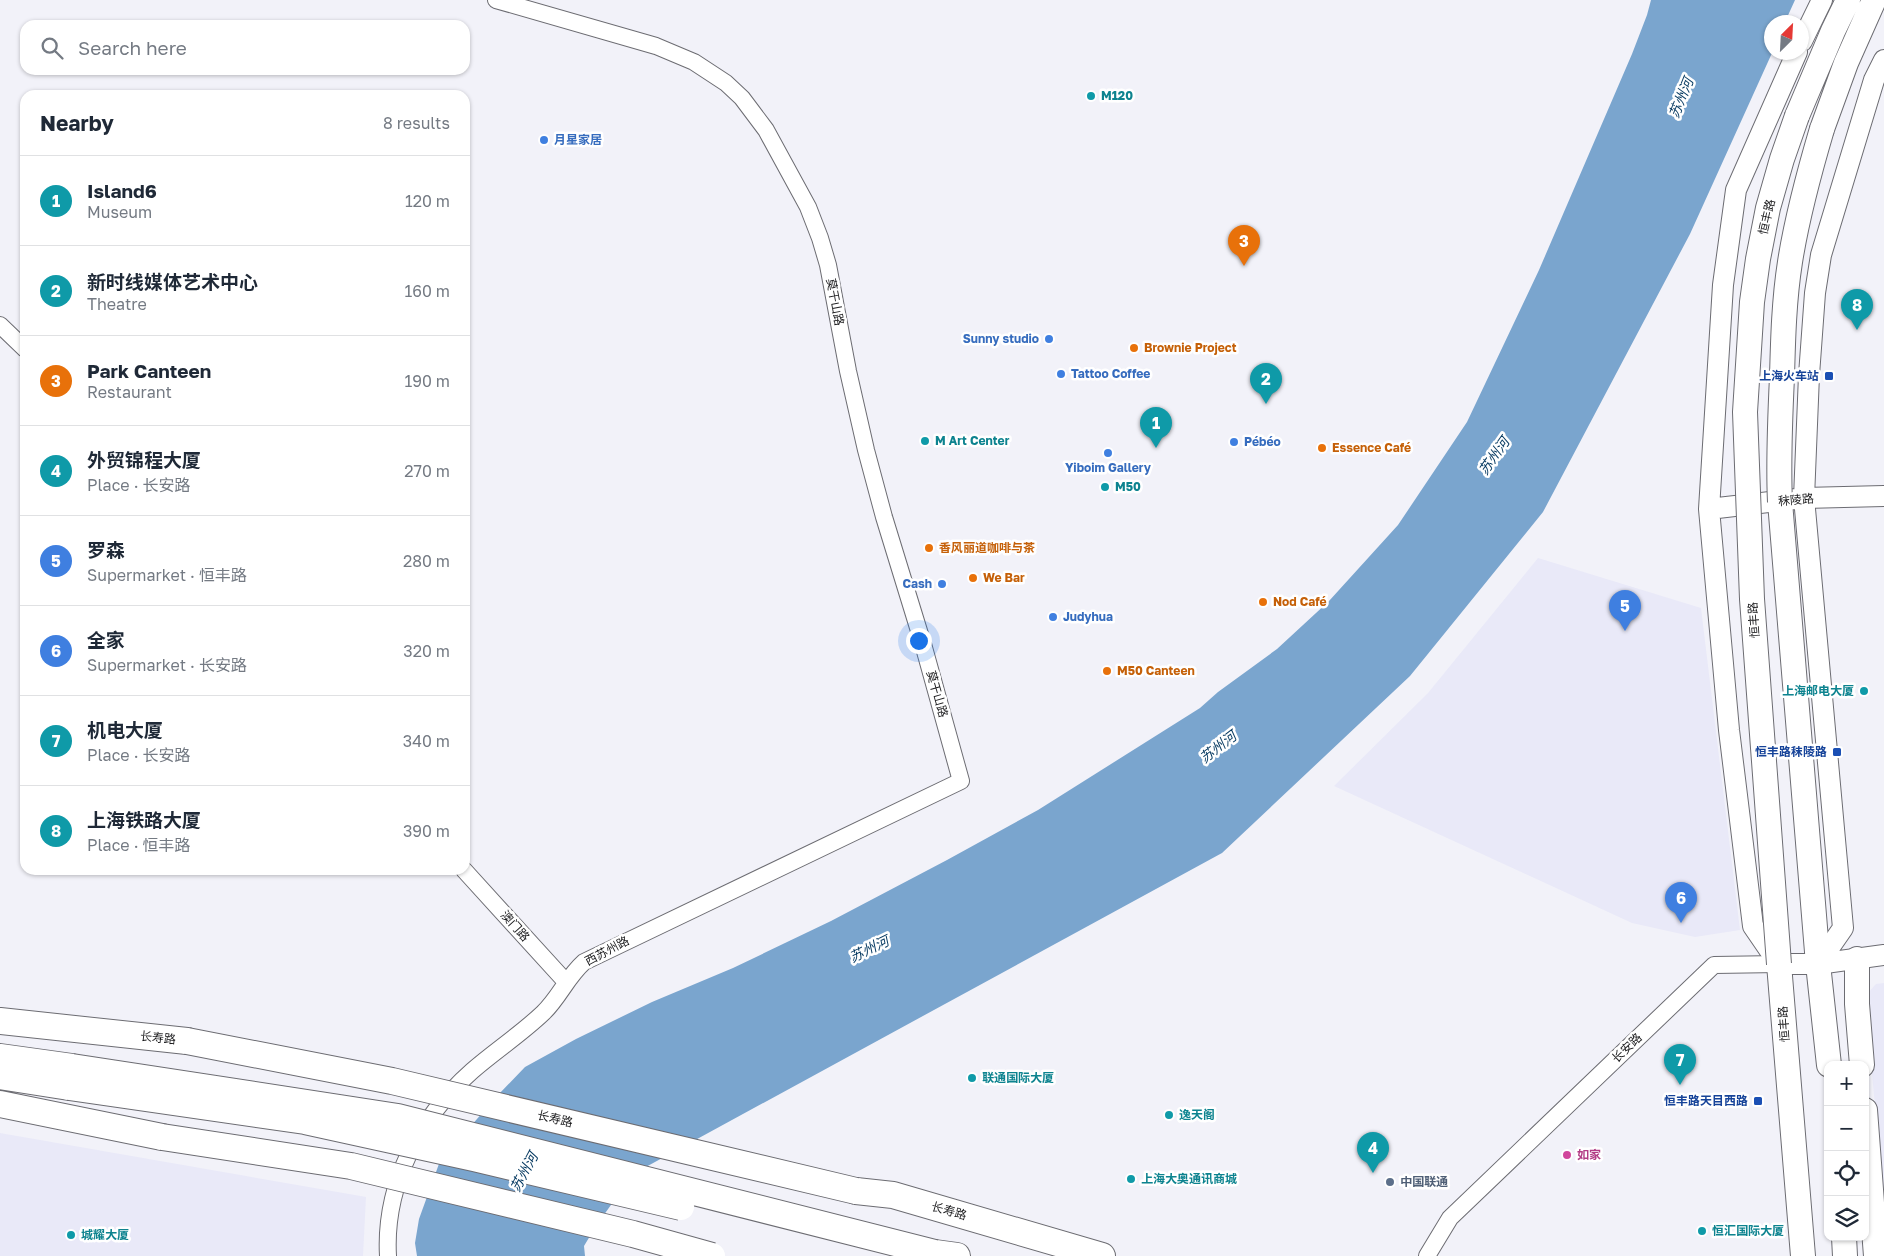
<!DOCTYPE html>
<html lang="en">
<head>
<meta charset="utf-8">
<style>
  body { margin:0; font-family:"Golos Text","Noto Sans SC",sans-serif; background:#f2f2f3; color:#1f2937 }
  .controls { position:absolute; right:15px; bottom:15px; display:grid; overflow:hidden; border-radius:10px; box-shadow:0 1px 4px #0004 }
  .controls button { width:45px; height:45px; display:grid; place-items:center; padding:0; border:0; border-bottom:1px solid #e0e1e3; background:#fff; color:#1f2937; font:25px sans-serif }
  .compass { position:absolute; left:1764px; top:15px; width:45px; height:45px; border-radius:50%; background:#fff; box-shadow:0 1px 4px #0004; rotate:24deg }
  .you { position:absolute; left:918px; top:640px; width:18px; height:18px; margin:-12px; border:4px solid #fff; border-radius:50%; background:#1a73e8; box-shadow:0 0 0 8px #1a73e833 }
  .badge { display:grid; place-items:center; width:32px; height:32px; border-radius:50%; background:#7c3aed; color:#fff; font-size:16px; font-weight:700 }
  .pin { position:absolute; translate:-50% -41px; filter:drop-shadow(0 1px 2px #0008) }
  .pin::after { content:''; position:absolute; top:26px; width:18px; height:15px; background:inherit; clip-path:polygon(0 0,100% 0,50% 100%) }
  .list { margin:0; padding:0; list-style:none }
  h2 { display:flex; justify-content:space-between; align-items:center; height:65px; margin:0; padding:0 20px; font-size:21px }
  h2 small { font-size:16px; font-weight:400; color:#747a83 }
  .list li { display:grid; grid-template-columns:32px 1fr auto; gap:15px; align-items:center; box-sizing:border-box; height:90px; padding:0 20px; border-top:1px solid #e0e1e3 }
  .list b { display:block; font-size:19px; white-space:nowrap }
  .list p { margin:0; font-size:16px; white-space:nowrap; color:#747a83 }
  .list em { font-size:16px; font-style:normal; color:#747a83 }
  .icon { flex:none; width:28px; height:28px; fill:none; stroke:currentColor; stroke-width:2; stroke-linecap:round; stroke-linejoin:round }
  .map { position:relative; flex:none; width:1884px; height:1256px; overflow:hidden }
  .search { position:absolute; background:#fff; box-shadow:0 1px 4px #0004; left:20px; top:20px; width:450px; height:55px; display:flex; align-items:center; gap:12px; box-sizing:border-box; padding:0 18px; border-radius:15px; color:#747a83; font-size:19px }
  .panel { position:absolute; background:#fff; box-shadow:0 1px 4px #0004; left:20px; top:90px; width:450px; height:785px; border-radius:15px }
  .map>svg:first-child { display:block }
  .built { fill:#e9e9f8 }
  .water { fill:#7aa5ce }
  .lines { fill:none; stroke-linecap:round; stroke-linejoin:round }
  .minor-casing { stroke:#6c6c72; stroke-width:18 }
  .tertiary-casing { stroke:#6c6c72; stroke-width:22 }
  .secondary-casing { stroke:#6c6c72; stroke-width:26 }
  .primary-casing { stroke:#6c6c72; stroke-width:28 }
  .minor { stroke:#fff; stroke-width:16 }
  .tertiary { stroke:#fff; stroke-width:20 }
  .secondary { stroke:#fff; stroke-width:24 }
  .primary { stroke:#fff; stroke-width:26 }
  .secondary-bridge-casing { stroke:#6c6c72; stroke-width:26; stroke-linecap:butt }
  .primary-bridge-casing { stroke:#6c6c72; stroke-width:28; stroke-linecap:butt }
  .secondary-bridge { stroke:#fff; stroke-width:24 }
  .primary-bridge { stroke:#fff; stroke-width:26 }
  .culture-dot { fill:#0f9aa8; stroke:#fff; stroke-width:2 }
  .shop-dot { fill:#3f7fe0; stroke:#fff; stroke-width:2 }
  .food-dot { fill:#e8710a; stroke:#fff; stroke-width:2 }
  .transit-dot { fill:#1a4fb4; stroke:#fff; stroke-width:2 }
  .hotel-dot { fill:#d1479c; stroke:#fff; stroke-width:2 }
  .service-dot { fill:#5c6f8a; stroke:#fff; stroke-width:2 }
  .labels { text-anchor:middle; stroke-width:5; stroke-linejoin:round; paint-order:stroke }
  .culture-label { font-size:12px; font-weight:bold; fill:#0d838f; stroke:#fff; text-anchor:start }
  .shop-label { font-size:12px; font-weight:bold; fill:#366cbe; stroke:#fff; text-anchor:start }
  .street-label { font-size:12px; fill:#1b1b1d; stroke:#fff }
  .food-label { font-size:12px; font-weight:bold; fill:#c56008; stroke:#fff; text-anchor:start }
  .transit-label { font-size:12px; font-weight:bold; fill:#164399; stroke:#fff; text-anchor:end }
  .hotel-label { font-size:12px; font-weight:bold; fill:#b23c85; stroke:#fff; text-anchor:start }
  .service-label { font-size:12px; font-weight:bold; fill:#4e5e75; stroke:#fff; text-anchor:start }
  .water-label { font-size:14px; font-style:italic; fill:#03375f; stroke:#fff }
</style>
</head>
<body>
<div class="map">
<svg width="1884" height="1256" viewBox="0 0 1884 1256">
  <rect width="100%" height="100%" fill="#f2f2f9"/>
  <!-- built -->
  <path class="built" d="M1538 558 1701 608 1740 930 1695 937 1632 923 1334 786 1428 693Z
    M1884 983V1205L1865 996 1876 984Z
    M0 1133 366 1197 363 1256H0Z"/>
  <!-- water -->
  <path class="water" d="M1651 0H1795L1785 22H1772V53L1690 234 1543 512 1410 676 1222 853 633 1174 596 1226 584 1246 585 1256H417L415 1243 419 1219 440 1161 499 1094 525 1067 576 1039 652 1002 733 968 831 921 947 860 1038 810 1200 708 1218 692 1277 649 1329 601 1398 525 1467 422 1539 270 1632 54 1647 15Z"/>
  <g class="lines">
    <defs>
      <path id="minor" d="M0 325 25 349
        M464 870 566 982
        M388 1256C384 1185 419 1118 472 1071 495 1051 521 1034 543 1013 559 998 567 977 584 962L961 781 923 644 884 517 866 450 848 371 828 265 820 238 808 207 766 130 742 98 726 83 694 62 656 46 496 0
        M1427 1256 1450 1218 1714 965 1779 964"/>
      <path id="tertiary" d="M1802 41 1822 0
        M1797 52 1736 190 1723 285 1709 509 1729 730 1753 926 1779 964H1818L1884 955
        M1709 509 1804 498 1884 496
        M1818 964 1843 928 1804 498 1809 375 1815 293 1821 255 1874 80 1884 60"/>
      <path id="secondary" d="M1797 116 1833 31 1848 0
        M1822 129 1846 63 1874 0
        M1780 502 1818 964 1829 1065
        M1857 959V1004L1862 1065
        M1779 964 1803 1256
        M1865 1110 1876 1256
        M1844 1237 1845 1256"/>
      <path id="primary" d="M0 1021 187 1041
        M0 1057 72 1067
        M0 1076 69 1087
        M0 1104 162 1137
        M856 1191 893 1195 1102 1256
        M935 1253 957 1256"/>
    </defs>
    <!-- minor casing -->
    <use href="#minor" class="minor-casing"/>
    <!-- tertiary casing -->
    <use href="#tertiary" class="tertiary-casing"/>
    <!-- secondary casing -->
    <use href="#secondary" class="secondary-casing"/>
    <!-- primary casing -->
    <use href="#primary" class="primary-casing"/>
    <!-- minor -->
    <use href="#minor" class="minor"/>
    <!-- tertiary -->
    <use href="#tertiary" class="tertiary"/>
    <!-- secondary -->
    <use href="#secondary" class="secondary"/>
    <!-- primary -->
    <use href="#primary" class="primary"/>
    <defs>
      <path id="secondary-bridge" d="M1780 502C1778 460 1780 419 1782 377 1783 339 1784 300 1790 262 1797 217 1809 173 1822 129
        M1779 964 1752 599 1745 412 1752 302 1758 259 1768 208 1782 159 1797 116"/>
      <path id="primary-bridge" d="M187 1041 392 1081 856 1191
        M72 1067 398 1117 935 1253
        M69 1087 305 1121 474 1158 681 1207
        M162 1137 351 1166 633 1234 712 1256"/>
    </defs>
    <!-- secondary-bridge casing -->
    <use href="#secondary-bridge" class="secondary-bridge-casing"/>
    <!-- primary-bridge casing -->
    <use href="#primary-bridge" class="primary-bridge-casing"/>
    <!-- secondary-bridge -->
    <use href="#secondary-bridge" class="secondary-bridge"/>
    <!-- primary-bridge -->
    <use href="#primary-bridge" class="primary-bridge"/>
  </g>
  <!-- markers -->
  <g class="culture-dot">
    <circle cx="1091" cy="96" r="5"/>
    <circle cx="925" cy="441" r="5"/>
    <circle cx="1105" cy="487" r="5"/>
    <circle cx="1864" cy="691" r="5"/>
    <circle cx="972" cy="1078" r="5"/>
    <circle cx="1169" cy="1115" r="5"/>
    <circle cx="1131" cy="1179" r="5"/>
    <circle cx="1702" cy="1231" r="5"/>
    <circle cx="71" cy="1235" r="5"/>
  </g>
  <g class="shop-dot">
    <circle cx="544" cy="140" r="5"/>
    <circle cx="1049" cy="339" r="5"/>
    <circle cx="1061" cy="374" r="5"/>
    <circle cx="1234" cy="442" r="5"/>
    <circle cx="1108" cy="453" r="5"/>
    <circle cx="942" cy="584" r="5"/>
    <circle cx="1053" cy="617" r="5"/>
  </g>
  <g class="food-dot">
    <circle cx="1134" cy="348" r="5"/>
    <circle cx="1322" cy="448" r="5"/>
    <circle cx="929" cy="548" r="5"/>
    <circle cx="973" cy="578" r="5"/>
    <circle cx="1263" cy="602" r="5"/>
    <circle cx="1107" cy="671" r="5"/>
  </g>
  <g class="transit-dot">
    <rect x="1824" y="371" width="10" height="10" rx="2.5"/>
    <rect x="1832" y="747" width="10" height="10" rx="2.5"/>
    <rect x="1753" y="1096" width="10" height="10" rx="2.5"/>
  </g>
  <circle class="hotel-dot" cx="1567" cy="1155" r="5"/>
  <circle class="service-dot" cx="1390" cy="1182" r="5"/>
  <g class="labels">
    <!-- culture labels -->
    <g class="culture-label">
      <text x="1101" y="100">M120</text>
      <text x="935" y="445">M Art Center</text>
      <text x="1115" y="491">M50</text>
      <text x="1854" y="695" text-anchor="end">上海邮电大厦</text>
      <text x="982" y="1082">联通国际大厦</text>
      <text x="1179" y="1119">逸天阁</text>
      <text x="1141" y="1183">上海大奥通讯商城</text>
      <text x="1712" y="1235">恒汇国际大厦</text>
      <text x="81" y="1239">城耀大厦</text>
    </g>
    <!-- shop labels -->
    <g class="shop-label">
      <text x="554" y="144">月星家居</text>
      <text x="1039" y="343" text-anchor="end">Sunny studio</text>
      <text x="1071" y="378">Tattoo Coffee</text>
      <text x="1244" y="446">Pébéo</text>
      <text x="1108" y="472" text-anchor="middle">Yiboim Gallery</text>
      <text x="932" y="588" text-anchor="end">Cash</text>
      <text x="1063" y="621">Judyhua</text>
    </g>
    <!-- street labels -->
    <g class="street-label">
      <text transform="translate(1767 217) rotate(-77)" y="4">恒丰路</text>
      <text transform="translate(835 302) rotate(79)" y="4">莫干山路</text>
      <text transform="translate(1796 500) rotate(-5)" y="4">秣陵路</text>
      <text transform="translate(1754 620) rotate(-94)" y="4">恒丰路</text>
      <text transform="translate(937 694) rotate(74)" y="4">莫干山路</text>
      <text transform="translate(515 926) rotate(48)" y="4">澳门路</text>
      <text transform="translate(607 951) rotate(-28)" y="4">西苏州路</text>
      <text transform="translate(1784 1024) rotate(-94)" y="4">恒丰路</text>
      <text transform="translate(158 1038) rotate(6)" y="4">长寿路</text>
      <text transform="translate(1627 1048) rotate(-44)" y="4">长安路</text>
      <text transform="translate(555 1119) rotate(13)" y="4">长寿路</text>
      <text transform="translate(949 1211) rotate(16)" y="4">长寿路</text>
    </g>
    <!-- food labels -->
    <g class="food-label">
      <text x="1144" y="352">Brownie Project</text>
      <text x="1332" y="452">Essence Café</text>
      <text x="939" y="552">香风丽道咖啡与茶</text>
      <text x="983" y="582">We Bar</text>
      <text x="1273" y="606">Nod Café</text>
      <text x="1117" y="675">M50 Canteen</text>
    </g>
    <!-- transit labels -->
    <g class="transit-label">
      <text x="1819" y="380">上海火车站</text>
      <text x="1827" y="756">恒丰路秣陵路</text>
      <text x="1748" y="1105">恒丰路天目西路</text>
    </g>
    <!-- hotel labels -->
    <g class="hotel-label">
      <text x="1577" y="1159">如家</text>
    </g>
    <!-- service labels -->
    <g class="service-label">
      <text x="1400" y="1186">中国联通</text>
    </g>
    <!-- water labels -->
    <g class="water-label">
      <text transform="translate(1681 98) rotate(-68)" y="5">苏州河</text>
      <text transform="translate(1494 456) rotate(-55)" y="5">苏州河</text>
      <text transform="translate(1218 747) rotate(-38)" y="5">苏州河</text>
      <text transform="translate(869 949) rotate(-26)" y="5">苏州河</text>
      <text transform="translate(524 1172) rotate(-62)" y="5">苏州河</text>
    </g>
  </g>
</svg>
<div class="controls">
<button>+</button>
<button>−</button>
<button><svg class="icon" aria-label="locate" viewBox="0 0 24 24"><circle cx="12" cy="12" r="6"/><path d="M12 2v4M12 18v4M2 12h4M18 12h4"/></svg></button>
<button><svg class="icon" aria-label="layers" viewBox="0 0 24 24"><path d="M12 4l9 5-9 5-9-5zM3 14l9 5 9-5"/></svg></button>
</div>
<svg class="compass" viewBox="-18 -18 36 36"><path d="M0-13l5 13h-10z" fill="#e53935"/><path d="M0 13l5-13h-10z" fill="#747a83"/></svg>
<div class="you"></div>
<div class="pin badge" style="left:1156px;top:448px;background:#0f9aa8">1</div>
<div class="pin badge" style="left:1266px;top:404px;background:#0f9aa8">2</div>
<div class="pin badge" style="left:1244px;top:266px;background:#e8710a">3</div>
<div class="pin badge" style="left:1373px;top:1173px;background:#0f9aa8">4</div>
<div class="pin badge" style="left:1625px;top:631px;background:#3f7fe0">5</div>
<div class="pin badge" style="left:1681px;top:923px;background:#3f7fe0">6</div>
<div class="pin badge" style="left:1680px;top:1085px;background:#0f9aa8">7</div>
<div class="pin badge" style="left:1857px;top:330px;background:#0f9aa8">8</div>
<div class="search"><svg class="icon" aria-label="search" viewBox="0 0 24 24"><circle cx="10" cy="10" r="6"/><path d="M15 15l6 6"/></svg>Search here</div>
<section class="panel">
<h2>Nearby<small>8 results</small></h2>
<ul class="list">
<li><span class="badge" style="background:#0f9aa8">1</span><div><b>Island6</b><p>Museum</p></div><em>120 m</em></li>
<li><span class="badge" style="background:#0f9aa8">2</span><div><b>新时线媒体艺术中心</b><p>Theatre</p></div><em>160 m</em></li>
<li><span class="badge" style="background:#e8710a">3</span><div><b>Park Canteen</b><p>Restaurant</p></div><em>190 m</em></li>
<li><span class="badge" style="background:#0f9aa8">4</span><div><b>外贸锦程大厦</b><p>Place · 长安路</p></div><em>270 m</em></li>
<li><span class="badge" style="background:#3f7fe0">5</span><div><b>罗森</b><p>Supermarket · 恒丰路</p></div><em>280 m</em></li>
<li><span class="badge" style="background:#3f7fe0">6</span><div><b>全家</b><p>Supermarket · 长安路</p></div><em>320 m</em></li>
<li><span class="badge" style="background:#0f9aa8">7</span><div><b>机电大厦</b><p>Place · 长安路</p></div><em>340 m</em></li>
<li><span class="badge" style="background:#0f9aa8">8</span><div><b>上海铁路大厦</b><p>Place · 恒丰路</p></div><em>390 m</em></li>
</ul>
</section>
</div>
</body>
</html>
